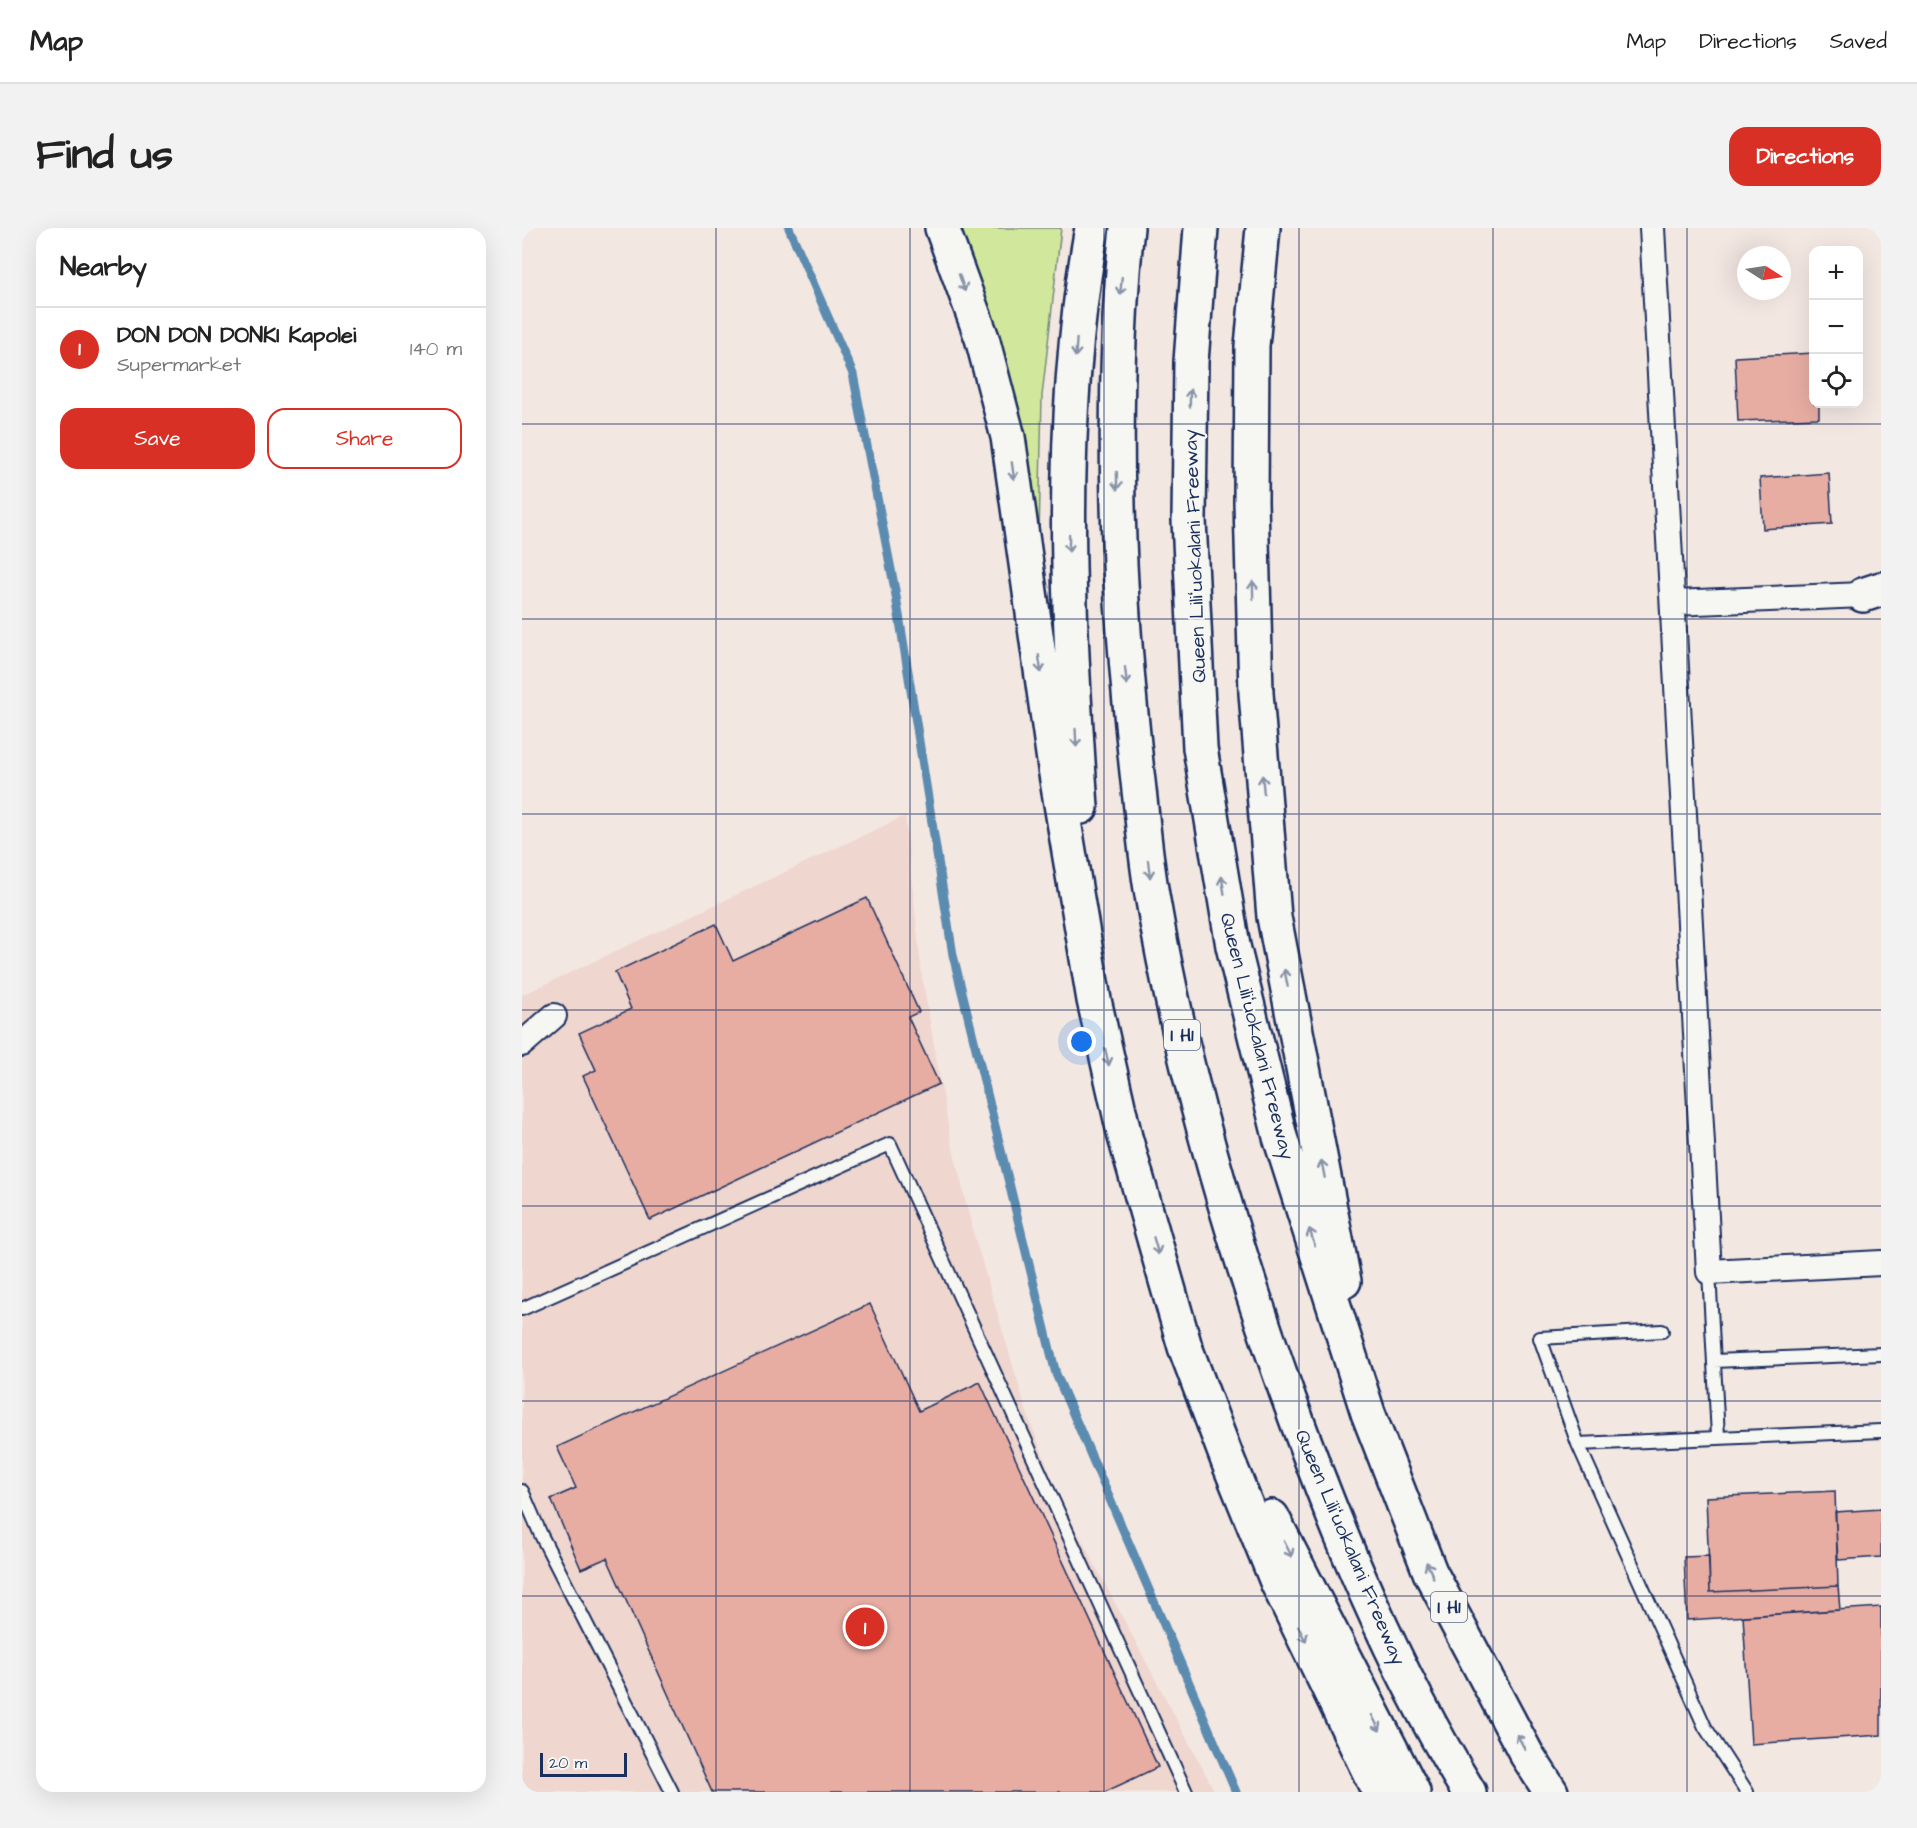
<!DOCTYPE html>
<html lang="en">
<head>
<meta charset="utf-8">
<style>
  body { margin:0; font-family:"Architects Daughter",sans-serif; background:#f2f2f2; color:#222 }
  .controls { position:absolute; right:18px; top:18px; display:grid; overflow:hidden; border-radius:12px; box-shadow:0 6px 24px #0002 }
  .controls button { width:54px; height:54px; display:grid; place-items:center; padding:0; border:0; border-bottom:2px solid #e0e0e0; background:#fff; color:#222; font:30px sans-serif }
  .compass { position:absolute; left:1215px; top:18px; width:54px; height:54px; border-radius:50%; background:#fff; box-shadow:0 6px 24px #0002; rotate:102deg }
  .scale { position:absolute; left:18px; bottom:15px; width:87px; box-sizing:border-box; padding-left:6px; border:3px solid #1b2f5e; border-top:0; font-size:16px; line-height:21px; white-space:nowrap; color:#1b2f5e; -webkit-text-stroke:4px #f6f6f2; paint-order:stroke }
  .you { position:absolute; left:560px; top:814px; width:21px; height:21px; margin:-15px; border:4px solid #fff; border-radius:50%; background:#1a73e8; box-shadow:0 0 0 9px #1a73e833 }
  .badge { display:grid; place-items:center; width:39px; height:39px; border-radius:50%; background:#d93025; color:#fff; font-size:20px; font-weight:700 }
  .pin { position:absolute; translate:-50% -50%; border:3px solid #fff; box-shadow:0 2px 6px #0006 }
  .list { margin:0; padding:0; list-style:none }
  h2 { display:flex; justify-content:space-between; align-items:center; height:78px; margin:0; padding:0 24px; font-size:26px }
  h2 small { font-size:20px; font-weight:400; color:#767676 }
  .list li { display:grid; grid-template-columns:39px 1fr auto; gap:18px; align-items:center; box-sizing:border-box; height:84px; padding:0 24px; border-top:2px solid #e0e0e0 }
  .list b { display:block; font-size:22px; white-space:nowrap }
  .list p { margin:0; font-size:20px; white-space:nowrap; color:#767676 }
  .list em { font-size:20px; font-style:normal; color:#767676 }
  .actions { display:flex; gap:12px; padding:18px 24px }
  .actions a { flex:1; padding:14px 0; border:2px solid #d93025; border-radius:18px; text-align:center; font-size:21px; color:#d93025 }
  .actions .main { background:#d93025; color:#fff }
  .icon { flex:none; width:33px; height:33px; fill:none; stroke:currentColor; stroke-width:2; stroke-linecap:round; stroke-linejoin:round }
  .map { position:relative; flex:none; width:1359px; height:1564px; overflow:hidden; border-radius:18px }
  header { display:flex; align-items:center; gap:36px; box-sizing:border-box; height:84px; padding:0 30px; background:#fff; border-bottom:2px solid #e0e0e0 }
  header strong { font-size:28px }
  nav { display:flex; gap:33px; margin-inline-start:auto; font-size:21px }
  .intro { display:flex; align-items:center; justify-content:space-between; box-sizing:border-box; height:144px; padding:0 36px }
  h1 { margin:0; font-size:42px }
  .button { padding:15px 27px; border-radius:18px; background:#d93025; color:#fff; font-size:21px; font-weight:700 }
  main { display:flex; gap:36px; padding:0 36px }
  aside { flex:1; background:#fff; border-radius:18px; box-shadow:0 6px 24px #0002 }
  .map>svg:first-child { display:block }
  .built { fill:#efd6cf }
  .green { fill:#d1e79c; stroke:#768b7d; stroke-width:1.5 }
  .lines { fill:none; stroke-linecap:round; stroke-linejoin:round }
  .stream { stroke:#5b8bb0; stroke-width:9 }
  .building { fill:#e7ada3; stroke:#1b2f5e; stroke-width:1.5 }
  .service-casing { stroke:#1b2f5e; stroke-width:16 }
  .minor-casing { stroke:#1b2f5e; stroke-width:28 }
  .primary-casing { stroke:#1b2f5e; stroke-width:38 }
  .motorway-casing { stroke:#1b2f5e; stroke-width:38 }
  .service { stroke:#f6f6f2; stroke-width:12 }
  .minor { stroke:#f6f6f2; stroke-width:24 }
  .primary { stroke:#f6f6f2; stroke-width:33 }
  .motorway { stroke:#f6f6f2; stroke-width:33 }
  .oneway { stroke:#8892a8 }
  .grid { fill:none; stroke:#1b2f5e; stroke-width:1.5; stroke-opacity:0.55 }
  .labels { text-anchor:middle; stroke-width:4.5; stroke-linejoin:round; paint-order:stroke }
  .shield { fill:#f6f6f2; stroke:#5d6b8a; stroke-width:1.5 }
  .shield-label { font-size:18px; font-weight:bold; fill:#1b2f5e }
  .street-label { font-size:20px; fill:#1b2f5e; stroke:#f6f6f2 }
</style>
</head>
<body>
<header>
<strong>Map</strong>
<nav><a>Map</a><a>Directions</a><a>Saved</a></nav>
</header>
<div class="intro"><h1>Find us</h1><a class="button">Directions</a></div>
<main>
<aside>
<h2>Nearby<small></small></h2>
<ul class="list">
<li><span class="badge">1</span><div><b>DON DON DONKI Kapolei</b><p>Supermarket</p></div><em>140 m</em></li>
</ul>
<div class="actions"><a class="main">Save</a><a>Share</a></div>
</aside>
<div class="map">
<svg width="1359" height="1564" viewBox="0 0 1359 1564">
  <rect width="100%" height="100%" fill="#f3e7e2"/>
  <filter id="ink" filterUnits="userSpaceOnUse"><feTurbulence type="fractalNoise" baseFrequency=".0167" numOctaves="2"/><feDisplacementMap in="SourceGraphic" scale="12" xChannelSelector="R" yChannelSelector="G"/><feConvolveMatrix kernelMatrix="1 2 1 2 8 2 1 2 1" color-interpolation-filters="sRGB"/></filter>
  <g filter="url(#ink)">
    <!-- built -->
    <path class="built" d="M383 588 400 749 428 908 451 1004 506 1188 538 1271 693 1564H0V767Z"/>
    <!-- green -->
    <path class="green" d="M427 0H539L520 168 517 309Z"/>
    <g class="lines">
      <!-- stream -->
      <path class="stream" d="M267 0 331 146 373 362 431 727 534 1146 714 1564"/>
    </g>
    <!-- building -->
    <path class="building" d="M1292 125V176H1297V190L1216 193 1213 129Z
      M1307 245 1310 296 1241 301 1238 250Z
      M345 670 397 784 386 789 417 856 128 992 61 848 74 842 57 805 109 781 93 744 194 696 211 733Z
      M348 1076 397 1183 458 1154 636 1539 583 1564H190L85 1330 59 1341 29 1271 54 1260 35 1219Z
      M1313 1263 1316 1358 1188 1364 1184 1269Z
      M1359 1281V1329L1316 1332 1313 1284Z
      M1187 1328 1188 1364 1316 1358 1318 1382 1165 1392 1162 1329Z
      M1359 1379V1507L1229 1516 1221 1388Z"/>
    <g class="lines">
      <defs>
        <path id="service" d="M1187 1044 1196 1208
          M0 1081 368 916 664 1564
          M1192 1133 1359 1126
          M1056 1216 1018 1110 1140 1103
          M0 1263 19 1307 150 1564
          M1225 1564 1183 1499 1056 1216 1359 1203"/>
        <path id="minor" d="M1130 0 1187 1044 1359 1035
          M1151 375 1341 367
          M0 816 32 788"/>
        <path id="primary" d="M1341 367 1359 361"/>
        <path id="motorway" d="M420 0 460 110 486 209 533 540 572 772 603 909 663 1119 706 1233 756 1356 857 1564
          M605 0C595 92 594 185 596 277 598 374 606 466 617 562 621 597 624 633 630 667 659 836 707 1003 764 1163 813 1300 871 1440 947 1564
          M679 0 669 134 667 292 678 520 711 718 758 909 846 1185 908 1344 1005 1527 1029 1564
          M741 0 730 118 729 274 734 465 752 689 822 1053
          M559 579C546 386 535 191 570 0
          M750 1289 891 1564"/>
      </defs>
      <!-- service casing -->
      <use href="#service" class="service-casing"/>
      <!-- minor casing -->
      <use href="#minor" class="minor-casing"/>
      <!-- primary casing -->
      <use href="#primary" class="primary-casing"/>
      <!-- motorway casing -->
      <use href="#motorway" class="motorway-casing"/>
      <!-- service -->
      <use href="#service" class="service"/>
      <!-- minor -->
      <use href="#minor" class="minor"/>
      <!-- primary -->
      <use href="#primary" class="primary"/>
      <!-- motorway -->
      <use href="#motorway" class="motorway"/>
    </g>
    <!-- one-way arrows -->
    <defs><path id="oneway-shaft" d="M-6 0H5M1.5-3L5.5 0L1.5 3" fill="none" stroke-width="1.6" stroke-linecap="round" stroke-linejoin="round" transform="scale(1.5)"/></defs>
    <g class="oneway">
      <use href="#oneway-shaft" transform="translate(440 55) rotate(71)"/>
      <use href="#oneway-shaft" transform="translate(599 58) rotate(95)"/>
      <use href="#oneway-shaft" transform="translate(554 120) rotate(94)"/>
      <use href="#oneway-shaft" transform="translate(668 170) rotate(-89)"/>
      <use href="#oneway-shaft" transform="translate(491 243) rotate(82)"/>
      <use href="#oneway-shaft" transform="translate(595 253) rotate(89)"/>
      <use href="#oneway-shaft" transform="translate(547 315) rotate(91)"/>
      <use href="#oneway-shaft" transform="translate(731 362) rotate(-91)"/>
      <use href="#oneway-shaft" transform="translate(518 436) rotate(82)"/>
      <use href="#oneway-shaft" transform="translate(604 448) rotate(83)"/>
      <use href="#oneway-shaft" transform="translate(554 510) rotate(87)"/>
      <use href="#oneway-shaft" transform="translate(741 556) rotate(-95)"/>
      <use href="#oneway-shaft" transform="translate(627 641) rotate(83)"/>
      <use href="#oneway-shaft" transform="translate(701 657) rotate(-99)"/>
      <use href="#oneway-shaft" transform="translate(764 750) rotate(-101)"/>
      <use href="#oneway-shaft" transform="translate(585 829) rotate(77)"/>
      <use href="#oneway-shaft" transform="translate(801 941) rotate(-101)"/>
      <use href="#oneway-shaft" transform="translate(790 1009) rotate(-108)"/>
      <use href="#oneway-shaft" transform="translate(634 1018) rotate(74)"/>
      <use href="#oneway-shaft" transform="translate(766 1321) rotate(63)"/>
      <use href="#oneway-shaft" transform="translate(908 1342) rotate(-114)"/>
      <use href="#oneway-shaft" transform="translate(780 1406) rotate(64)"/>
      <use href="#oneway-shaft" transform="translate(854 1495) rotate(63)"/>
      <use href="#oneway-shaft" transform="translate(999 1514) rotate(-118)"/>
    </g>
  </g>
  <!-- grid -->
  <path class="grid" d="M194 0V1564M388 0V1564M582 0V1564M777 0V1564M971 0V1564M1165 0V1564M0 196H1359M0 391H1359M0 586H1359M0 782H1359M0 978H1359M0 1173H1359M0 1368H1359"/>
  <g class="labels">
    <!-- shield labels -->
    <g class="shield">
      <rect x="642" y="792" width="36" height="30" rx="4.5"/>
      <rect x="909" y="1364" width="36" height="30" rx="4.5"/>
    </g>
    <g class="shield-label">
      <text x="660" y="813">I H1</text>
      <text x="927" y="1385">I H1</text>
    </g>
    <!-- street labels -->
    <g class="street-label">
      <text transform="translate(672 328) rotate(-92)" y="7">Queen Liliʻuokalani Freeway</text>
      <text transform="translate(736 808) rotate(76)" y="7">Queen Liliʻuokalani Freeway</text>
      <text transform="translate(829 1319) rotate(67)" y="7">Queen Liliʻuokalani Freeway</text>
    </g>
  </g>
</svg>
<div class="controls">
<button>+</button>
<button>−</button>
<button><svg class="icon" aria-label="locate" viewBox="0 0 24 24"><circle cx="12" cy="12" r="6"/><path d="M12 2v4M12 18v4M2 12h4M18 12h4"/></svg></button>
</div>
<svg class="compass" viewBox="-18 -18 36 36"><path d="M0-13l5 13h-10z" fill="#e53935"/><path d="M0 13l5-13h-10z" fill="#767676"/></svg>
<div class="scale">20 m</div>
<div class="you"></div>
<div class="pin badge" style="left:343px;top:1399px">1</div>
</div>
</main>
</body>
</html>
